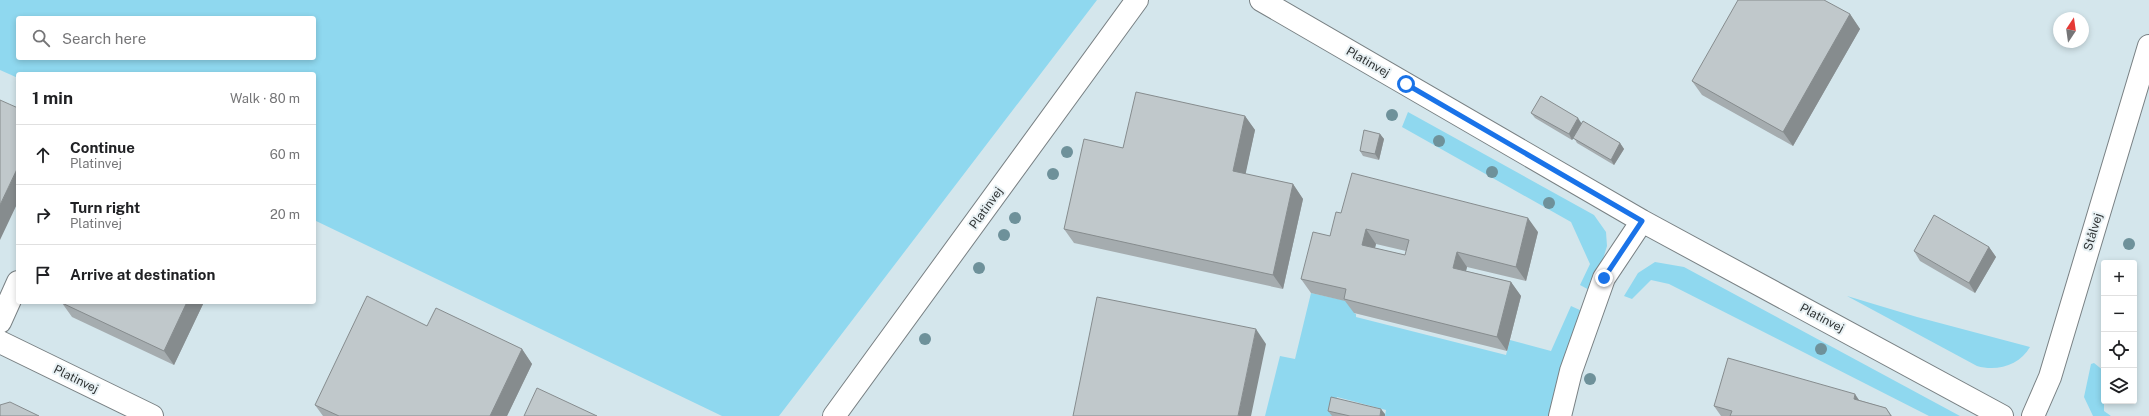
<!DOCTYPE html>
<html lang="en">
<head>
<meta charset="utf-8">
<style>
  body { margin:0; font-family:"Public Sans",sans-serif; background:#f6f6f6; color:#202124 }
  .controls { position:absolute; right:12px; bottom:12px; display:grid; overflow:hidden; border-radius:4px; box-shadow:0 2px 6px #0003 }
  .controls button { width:36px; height:36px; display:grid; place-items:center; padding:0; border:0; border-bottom:1px solid #e0e0e0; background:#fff; color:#202124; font:20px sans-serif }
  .compass { position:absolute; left:2053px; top:12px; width:36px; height:36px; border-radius:50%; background:#fff; box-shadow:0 2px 6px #0003; rotate:13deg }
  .stop { position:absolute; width:12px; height:12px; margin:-9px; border:3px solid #1a73e8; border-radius:50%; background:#fff }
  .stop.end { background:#1a73e8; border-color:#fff; box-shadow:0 1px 4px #0008 }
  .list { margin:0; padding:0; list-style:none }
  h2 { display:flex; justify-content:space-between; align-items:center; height:52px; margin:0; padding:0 16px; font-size:17px }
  h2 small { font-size:13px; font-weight:400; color:#757577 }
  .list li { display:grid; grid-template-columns:26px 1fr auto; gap:12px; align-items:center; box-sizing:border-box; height:60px; padding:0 16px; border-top:1px solid #e0e0e0 }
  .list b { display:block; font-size:15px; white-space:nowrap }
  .list p { margin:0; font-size:13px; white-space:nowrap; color:#757577 }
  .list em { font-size:13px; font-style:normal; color:#757577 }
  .icon { flex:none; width:22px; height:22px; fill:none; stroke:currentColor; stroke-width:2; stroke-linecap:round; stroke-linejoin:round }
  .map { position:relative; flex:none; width:2149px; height:416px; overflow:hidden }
  .search { position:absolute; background:#fff; box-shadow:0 2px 6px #0003; left:16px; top:16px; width:300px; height:44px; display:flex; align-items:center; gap:10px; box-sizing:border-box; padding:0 14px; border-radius:4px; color:#757577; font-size:15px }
  .panel { position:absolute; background:#fff; box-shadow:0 2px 6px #0003; left:16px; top:72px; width:300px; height:232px; border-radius:4px }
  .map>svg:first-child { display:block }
  .built { fill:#d4e6ec; fill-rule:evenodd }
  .green { fill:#8fd8ef; fill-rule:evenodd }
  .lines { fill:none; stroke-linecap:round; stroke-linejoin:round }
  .minor-casing { stroke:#798184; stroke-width:24 }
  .minor { stroke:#fff; stroke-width:22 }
  .tree { fill:#6e919a }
  .wall { fill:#a5acaf; fill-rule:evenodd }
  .shaded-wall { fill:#868c8e }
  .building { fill:#c0c8cb; stroke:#868c8e; fill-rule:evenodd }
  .route { stroke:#1a73e8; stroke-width:5 }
  .labels { text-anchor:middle; stroke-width:4; stroke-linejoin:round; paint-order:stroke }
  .street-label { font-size:12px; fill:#2f3334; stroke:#e8f1f4 }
</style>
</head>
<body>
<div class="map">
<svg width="2149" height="416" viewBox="0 0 2149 416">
  <rect width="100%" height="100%" fill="#e8f1f4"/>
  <!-- built -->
  <path class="built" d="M0 0H2149V416H0ZM18 18H314V58H18ZM2059 18H2083V42H2059ZM18 74H314V302H18ZM2104 263H2134V401H2104Z"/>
  <!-- green -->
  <path class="green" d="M0 0H1097L779 416H722L314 220V74H18V78L0 70ZM18 18H314V58H18Z
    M1408 112 1594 215 1606 232 1607 246 1593 292 1580 285 1590 264 1571 222 1402 127Z
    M1655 262 1684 267 1960 416H1929L1669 284 1651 280 1632 299 1624 296 1638 273Z
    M1311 293 1356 303 1354 313 1356 314V317L1506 355 1510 340 1551 351 1571 306 1582 311 1549 416H1385L1386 410 1337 397 1332 416H1265L1280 356 1295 359Z
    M1847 296 1917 317 2030 347C2020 365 1997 372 1977 366Z
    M2094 363 2104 371V411L2111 416H2093L2084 397 2091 364Z"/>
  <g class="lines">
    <defs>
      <path id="minor" d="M1261 0 1642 221 2002 416
        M0 322 18 282
        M0 342 152 416
        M834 416 1137 0
        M1560 416 1571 371 1604 278 1642 221
        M2033 416 2050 377 2149 46"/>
    </defs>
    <!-- minor casing -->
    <use href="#minor" class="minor-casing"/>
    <!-- minor -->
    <use href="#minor" class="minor"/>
  </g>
  <!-- trees -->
  <g class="tree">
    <circle cx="1392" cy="115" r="6"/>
    <circle cx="1439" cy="141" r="6"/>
    <circle cx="1067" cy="152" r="6"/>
    <circle cx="1492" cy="172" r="6"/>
    <circle cx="1053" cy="174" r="6"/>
    <circle cx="1549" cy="203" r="6"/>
    <circle cx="1015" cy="218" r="6"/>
    <circle cx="1004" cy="235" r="6"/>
    <circle cx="2129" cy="244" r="6"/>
    <circle cx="979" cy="268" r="6"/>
    <circle cx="925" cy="339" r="6"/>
    <circle cx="1821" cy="349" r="6"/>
    <circle cx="1590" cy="379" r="6"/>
  </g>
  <!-- wall -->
  <path class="wall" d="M1850 14 1860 29 1793 146 1702 95 1692 81Z
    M1531 113 1582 123 1620 143 1624 149 1614 165 1577 143 1574 138 1572 140 1535 118Z
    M1245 116 1255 130 1245 174 1293 184 1303 199 1283 289 1074 243 1064 229Z
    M1380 134 1384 139 1379 160 1363 156 1360 151Z
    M1341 213 1538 232 1526 281 1467 267 1466 271 1511 282 1521 296 1507 351 1354 313 1345 301 1311 293 1301 279 1330 236ZM1376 244 1406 251 1405 255 1375 248Z
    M1989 247 1996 257 1975 293 1920 261 1914 251Z
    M204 302 174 365 72 317 62 303Z
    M427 326 522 349 532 364 507 416H323L315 405Z
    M1859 400 1886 408 1892 416H1721L1714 406Z
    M1328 411 1385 414V416H1332Z"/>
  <!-- shaded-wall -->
  <path class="shaded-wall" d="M1850 14 1860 29 1793 146 1783 132Z
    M1245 116 1255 130 1243 186 1233 171Z
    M1578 118 1582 124 1572 140 1569 134Z
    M1380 134 1384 139 1379 160 1375 154Z
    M1620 143 1624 149 1614 165 1611 160Z
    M18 167V202L0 240V205Z
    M1293 184 1303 199 1283 289 1273 275Z
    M1528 218 1538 232 1526 281 1516 267Z
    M1366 229 1376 244 1372 259 1362 245Z
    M1989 247 1996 257 1975 293 1969 283Z
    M1457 252 1467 267 1463 282 1453 268Z
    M1511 282 1521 296 1507 351 1497 337Z
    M187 302H204L174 365 164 351Z
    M1256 329 1266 344 1251 416H1238Z
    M522 349 532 364 507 416H490Z
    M1855 394 1865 409 1854 399Z
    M1381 409 1385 414V416H1380Z"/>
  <!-- building -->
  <path class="building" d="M1738 0H1824L1850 14 1783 132 1692 81Z
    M1136 92 1245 116 1233 171 1293 184 1273 275 1064 229 1084 139 1123 148Z
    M1541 96 1578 118 1569 134 1531 113Z
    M0 100 18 108V167L0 205Z
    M1583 121 1620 143 1611 160 1573 138Z
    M1364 130 1380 134 1375 154 1360 151Z
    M1352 173 1528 218 1516 267 1457 252 1453 268 1511 282 1497 337 1344 299 1346 289 1301 279 1313 232 1330 236 1336 212 1341 213ZM1366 229 1409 240 1405 255 1362 245Z
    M1934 215 1989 247 1969 283 1914 251Z
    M367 296 427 326 436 308 522 349 490 416H339L315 405Z
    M1097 297 1256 329 1238 416H1073Z
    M62 302H187L164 351 62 303Z
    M1728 358 1855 394 1854 399 1886 408 1891 416H1730L1732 411 1714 406Z
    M537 388 597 416H524Z
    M1331 397 1381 409 1380 416H1350L1328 411Z
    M10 402 39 416H0V405Z"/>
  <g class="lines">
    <!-- route -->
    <path class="route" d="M1406 84 1642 221 1604 278"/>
  </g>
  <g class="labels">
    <!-- street labels -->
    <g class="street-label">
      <text transform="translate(1368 62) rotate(30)" y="4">Platinvej</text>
      <text transform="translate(986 208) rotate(-54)" y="4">Platinvej</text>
      <text transform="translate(2093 232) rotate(-73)" y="4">Stålvej</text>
      <text transform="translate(1822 318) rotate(28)" y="4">Platinvej</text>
      <text transform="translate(76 379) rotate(26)" y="4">Platinvej</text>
    </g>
  </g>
</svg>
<div class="controls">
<button>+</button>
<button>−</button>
<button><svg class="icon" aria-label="locate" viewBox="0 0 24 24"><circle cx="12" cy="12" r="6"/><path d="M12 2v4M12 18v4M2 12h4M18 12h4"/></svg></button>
<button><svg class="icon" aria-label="layers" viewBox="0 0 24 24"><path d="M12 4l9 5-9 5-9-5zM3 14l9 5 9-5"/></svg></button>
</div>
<svg class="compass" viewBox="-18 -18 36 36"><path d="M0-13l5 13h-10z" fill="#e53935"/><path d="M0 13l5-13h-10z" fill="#757577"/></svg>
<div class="stop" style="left:1406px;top:84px"></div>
<div class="stop end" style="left:1604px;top:278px"></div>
<div class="search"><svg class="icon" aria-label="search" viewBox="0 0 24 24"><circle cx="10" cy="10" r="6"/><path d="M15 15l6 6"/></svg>Search here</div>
<section class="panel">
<h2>1 min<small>Walk · 80 m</small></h2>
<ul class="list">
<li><svg class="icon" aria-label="ahead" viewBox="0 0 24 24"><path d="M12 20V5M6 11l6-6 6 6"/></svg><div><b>Continue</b><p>Platinvej</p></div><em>60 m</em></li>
<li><svg class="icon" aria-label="right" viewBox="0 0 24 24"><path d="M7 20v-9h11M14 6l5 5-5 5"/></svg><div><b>Turn right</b><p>Platinvej</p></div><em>20 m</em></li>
<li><svg class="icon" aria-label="arrive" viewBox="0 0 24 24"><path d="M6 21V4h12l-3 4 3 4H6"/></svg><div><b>Arrive at destination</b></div></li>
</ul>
</section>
</div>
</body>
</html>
